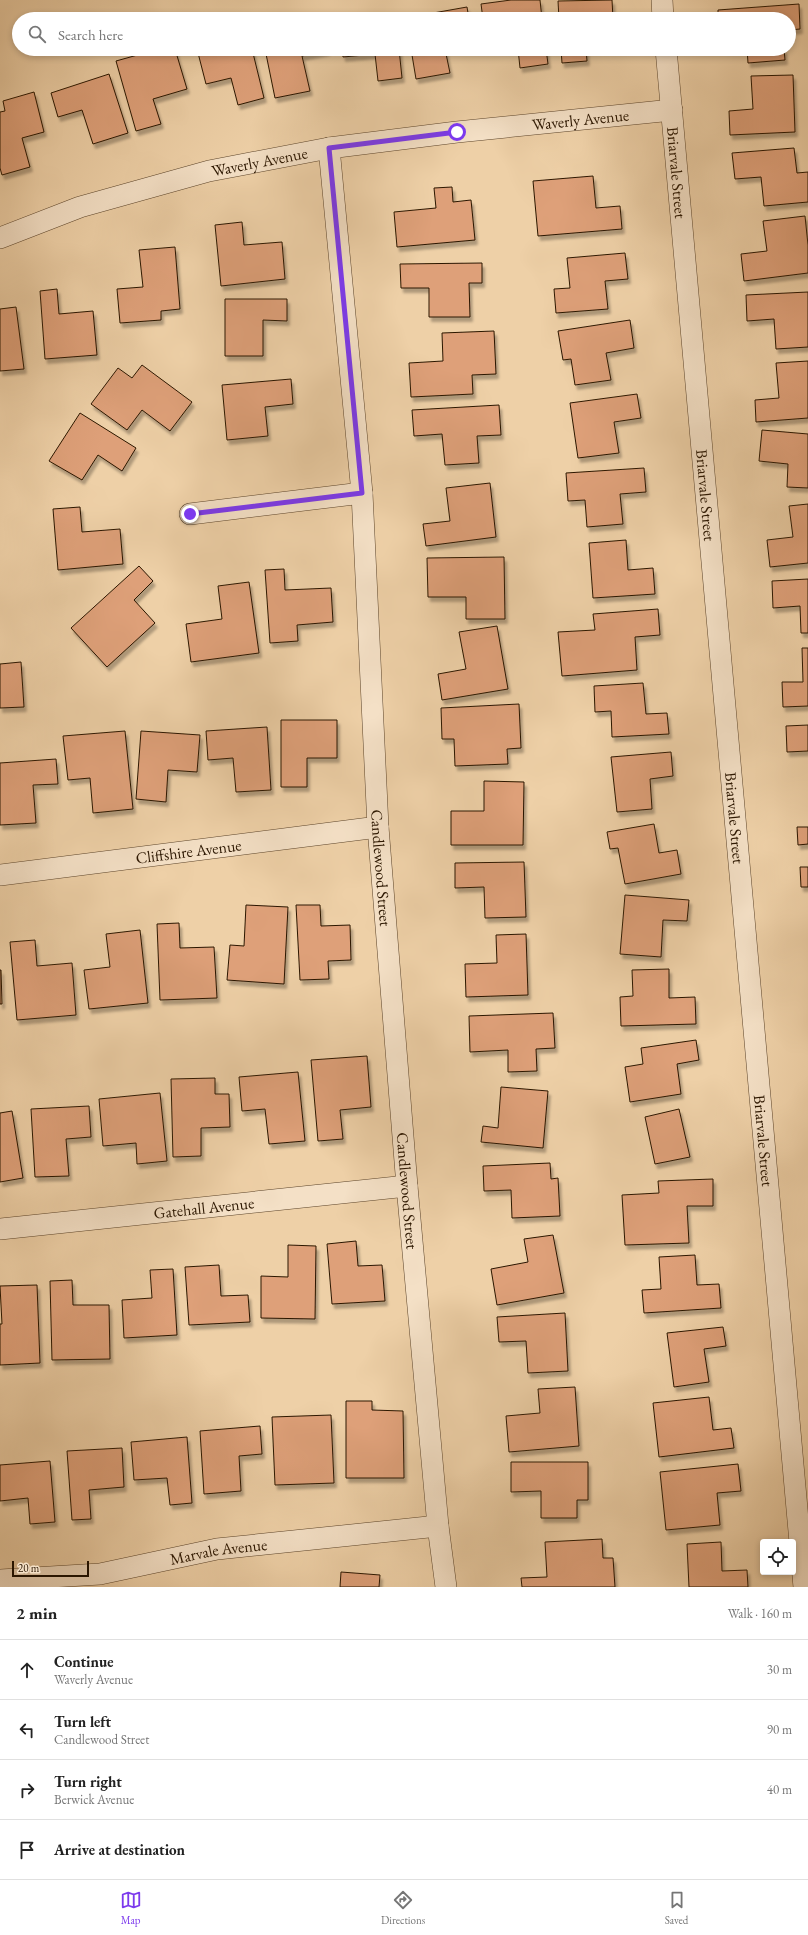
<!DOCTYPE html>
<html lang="en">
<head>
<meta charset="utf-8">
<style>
  body { margin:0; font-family:"EB Garamond",serif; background:#f2f2f2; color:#222 }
  .controls { position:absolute; right:12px; bottom:12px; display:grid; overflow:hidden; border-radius:4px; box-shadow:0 2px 6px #0003 }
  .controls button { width:36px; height:36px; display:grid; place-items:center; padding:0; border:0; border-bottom:1px solid #e0e0e0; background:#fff; color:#222; font:20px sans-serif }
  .scale { position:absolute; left:12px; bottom:10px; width:77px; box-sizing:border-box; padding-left:4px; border:2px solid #2b1600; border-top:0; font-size:11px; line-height:14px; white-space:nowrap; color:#2b1600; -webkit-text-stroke:3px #f4e0c6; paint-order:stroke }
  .stop { position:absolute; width:12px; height:12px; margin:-9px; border:3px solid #7c3aed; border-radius:50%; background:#fff }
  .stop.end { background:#7c3aed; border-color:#fff; box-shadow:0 1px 4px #0008 }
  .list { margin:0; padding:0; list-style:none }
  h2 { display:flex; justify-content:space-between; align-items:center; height:52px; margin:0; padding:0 16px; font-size:17px }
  h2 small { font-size:13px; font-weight:400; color:#767676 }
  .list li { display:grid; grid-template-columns:26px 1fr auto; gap:12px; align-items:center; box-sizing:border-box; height:60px; padding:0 16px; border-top:1px solid #e0e0e0 }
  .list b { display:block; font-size:15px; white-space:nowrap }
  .list p { margin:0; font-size:13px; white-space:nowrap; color:#767676 }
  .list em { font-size:13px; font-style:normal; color:#767676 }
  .icon { flex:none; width:22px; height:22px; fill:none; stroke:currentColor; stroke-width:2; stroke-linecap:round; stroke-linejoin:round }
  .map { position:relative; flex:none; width:808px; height:1587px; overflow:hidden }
  .search { position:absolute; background:#fff; box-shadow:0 2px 6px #0003; left:12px; right:12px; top:12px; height:44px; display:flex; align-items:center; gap:10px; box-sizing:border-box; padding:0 14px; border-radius:22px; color:#767676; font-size:15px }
  .sheet { height:292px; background:#fff }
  nav { display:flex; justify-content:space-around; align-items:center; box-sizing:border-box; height:56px; border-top:1px solid #e0e0e0; background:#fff; font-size:11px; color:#767676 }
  nav a { display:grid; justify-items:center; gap:2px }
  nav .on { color:#7c3aed }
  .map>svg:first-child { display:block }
  .building { fill:#dea079; stroke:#2b1600; filter:url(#shadow) }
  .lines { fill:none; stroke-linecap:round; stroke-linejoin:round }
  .minor-casing { stroke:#5c442a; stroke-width:22 }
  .minor { stroke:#f4e0c6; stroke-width:21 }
  .route { stroke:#7c3aed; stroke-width:5 }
  .labels { text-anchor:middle; stroke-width:3; stroke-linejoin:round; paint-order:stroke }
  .street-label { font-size:16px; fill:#2b1600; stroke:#f4e0c6 }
</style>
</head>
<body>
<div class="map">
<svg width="808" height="1587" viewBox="0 0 808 1587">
  <defs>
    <filter id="shadow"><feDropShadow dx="2.5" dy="4.5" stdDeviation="1" flood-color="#0004"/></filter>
  </defs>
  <rect width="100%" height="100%" fill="#eed0a7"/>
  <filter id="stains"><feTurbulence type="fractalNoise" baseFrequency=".005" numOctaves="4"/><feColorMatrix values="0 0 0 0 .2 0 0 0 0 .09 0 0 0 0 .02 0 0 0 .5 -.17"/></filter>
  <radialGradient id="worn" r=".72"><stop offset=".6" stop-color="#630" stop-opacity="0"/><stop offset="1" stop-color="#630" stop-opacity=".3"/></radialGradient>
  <!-- building -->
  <path class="building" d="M511 0H540L542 19H483L481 4Z
    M612 0 613 19H559L558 1Z
    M799 4 800 29 789 30V19H718V10Z
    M467 7 469 19H405V18Z
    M395 13V19H341Z
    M320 14 321 19H294Z
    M159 49H175L187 89 153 99 161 124 136 131 116 61Z
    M197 49H252L264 98 238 105 231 78 206 84Z
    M265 49H327V51L302 56 310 91 275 98Z
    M342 49H399L402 78 378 81 375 54 343 57Z
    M411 49H445L450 73 416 79Z
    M518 49H546L548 64 520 68Z
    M561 49H586L587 61 562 63Z
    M747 49H784L785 60 748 63Z
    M109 74 128 133 93 144 82 110 58 117 51 93Z
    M793 75 795 132 730 135 729 111 753 109 751 76Z
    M34 92 44 132 22 138 30 167 2 175 0 168V112L5 111 3 101Z
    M794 148 797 173 808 172V202L764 206 761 177 735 179 732 153Z
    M593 176 596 208 620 206 622 229 538 236 533 181Z
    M452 187 453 202 471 200 475 240 397 247 394 212 436 208 434 188Z
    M805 216 808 245V273L744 281 741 254 767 251 763 221Z
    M242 222 244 245 282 242 285 279 221 286 215 225Z
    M175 247 180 309 161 311V320L120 323 117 289 143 287 139 250Z
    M625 253 628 279 605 281 608 309 556 313 554 289 570 288 567 258Z
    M482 263V283H469L470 317H429V288H401L400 264Z
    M57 289 59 314 93 311 97 355 45 359 40 291Z
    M808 292V347L776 349 774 319 747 321 746 295Z
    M225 299H287V321L263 320V356H225Z
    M16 307 24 369 0 371V309Z
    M630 320 634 348 606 353 611 380 575 385 571 359 563 360 558 331Z
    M494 331 496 374 472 375 473 394 411 397 409 363 443 361 442 333Z
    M808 361V418L756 422 755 400 779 398 776 363Z
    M142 365 192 402 170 431 142 410 127 430 91 404 118 368 132 378Z
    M291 379 293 404 265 407 268 436 227 440 222 385Z
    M637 394 641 418 614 422 619 453 578 458 570 403Z
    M499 405 501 435 477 436 479 463 445 465 442 434 414 436 412 410Z
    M80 413 136 448 122 471 98 455 82 480 49 461Z
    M762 430 808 434V488L787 487 788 464 759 461Z
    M644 468 646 492 620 494 623 524 587 527 585 500 568 501 566 473Z
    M490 483 496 537 426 546 423 524 450 521 446 488Z
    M808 504V563L770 567 767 540 793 537 789 506Z
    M80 507 82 532 120 529 123 564 58 570 53 509Z
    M626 540 628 570 653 568 655 594 593 598 589 543Z
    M504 557 505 619H466V597H428L427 558Z
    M139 566 153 581 134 600 155 623 107 667 71 628Z
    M284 569 285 590 331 588 333 622 297 625 298 641 270 643 265 570Z
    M808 579V633H801L800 606 773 608 772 581Z
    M249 582 259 653 191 662 186 624 222 619 218 586Z
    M658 609 660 635 635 637 637 670 562 676 558 632 595 630 593 614Z
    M497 626 508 689 442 700 438 674 466 669 459 632Z
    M802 648H808V706L783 707 782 682H803Z
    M21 662 24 707 0 708V664Z
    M643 683 646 714 667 713 669 734 612 737 611 711 595 712 594 686Z
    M519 704 521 748 507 749 508 764 455 766 454 739H442L441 708Z
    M281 720H337V758H307V787H281Z
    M808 725V751L787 752 786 726Z
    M267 727 271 790 236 792 233 758 208 760 206 731Z
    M125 731 133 809 93 813 90 778 68 780 63 736Z
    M141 731 200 735 197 772 168 770 166 802 136 799Z
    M671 752 673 776 650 779 652 809 617 812 611 757Z
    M56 759 58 784 33 785 36 823 0 825V763Z
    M484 781 524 782 523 845H451V811H484Z
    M654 824 659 853 677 850 681 874 625 884 618 848 610 849 607 832Z
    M797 827H808V844L798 845Z
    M524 862 526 917 485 918 484 887 455 888V863Z
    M800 867H808V887H801Z
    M625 895 689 900 687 921 663 920 661 957 620 954Z
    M246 905 288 907 284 984 227 980 230 945 244 946Z
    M296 905H320L321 926 350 925 351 960 328 961 329 979 300 980Z
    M179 923 180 948 214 947 217 998 160 1000 157 924Z
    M140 930 148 1003 89 1009 84 970 110 967 106 934Z
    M526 934 528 995 466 997 465 964 497 963 496 935Z
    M35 940 37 966 72 963 76 1015 17 1020 10 942Z
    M669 969V998L695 997 696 1024 621 1026 620 997 633 996 632 970Z
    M0 970H1L2 1004H0Z
    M553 1013 555 1048 536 1049 537 1071 508 1072V1050L470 1052 469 1016Z
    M696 1040 699 1060 677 1064 681 1094 630 1102 625 1067 643 1064 641 1048Z
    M367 1056 371 1107 340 1110 343 1139 318 1141 311 1060Z
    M298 1072 305 1141 269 1144 265 1109 242 1111 239 1077Z
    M215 1078V1094H229L230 1127 201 1128V1156L173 1157 171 1079Z
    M501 1087 548 1091 543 1148 481 1142 483 1126 498 1128Z
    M160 1093 167 1161 137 1164 136 1143 103 1146 99 1099Z
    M89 1106 91 1137 66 1139 69 1176 35 1177 31 1109Z
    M679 1109 690 1157 655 1164 645 1117Z
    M12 1111 23 1178 0 1182V1113Z
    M550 1163 551 1179 558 1178 560 1216 512 1218 511 1190 484 1191 483 1166Z
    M713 1179V1206H687L689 1243 625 1245 622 1195 659 1193 658 1181Z
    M553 1235 564 1293 497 1305 491 1269 528 1262 524 1239Z
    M356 1241 358 1266 382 1265 385 1301 332 1304 327 1244Z
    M288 1245 316 1246 315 1319 261 1318V1276L288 1277Z
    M695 1255 697 1285 719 1284 721 1308 644 1313 642 1290 661 1289 659 1257Z
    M219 1265 221 1296 248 1295 250 1322 189 1325 185 1267Z
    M173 1269 177 1335 124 1338 122 1300 152 1298 150 1270Z
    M72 1280 73 1305H109L110 1359 52 1360 50 1281Z
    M37 1285 40 1363 0 1365V1324H2L0 1286Z
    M565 1313 568 1371 528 1373 526 1341 499 1342 497 1317Z
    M723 1327 726 1346 704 1349 709 1382 674 1387 667 1333Z
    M575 1387 579 1446 509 1452 506 1416 540 1413 538 1389Z
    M709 1397 713 1430 731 1428 734 1448 659 1457 653 1403Z
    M346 1401H372V1410L403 1411 404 1478H346Z
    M331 1415 334 1483 275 1485 272 1417Z
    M260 1426 262 1454 239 1456 241 1491 204 1494 200 1431Z
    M187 1437 192 1503 170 1505 167 1478 134 1480 131 1442Z
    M122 1448 124 1487 89 1490 91 1519 72 1520 67 1451Z
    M50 1461 55 1522 30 1524 28 1498 0 1501V1465Z
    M511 1462H588V1500H577V1518H541V1491L511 1492Z
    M738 1464 741 1491 717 1493 720 1525 666 1530 660 1472Z
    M602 1539 603 1558H613L615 1587H522L521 1578 547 1577 545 1542Z
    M721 1542 722 1571 747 1570 748 1587H689L687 1544Z
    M341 1572 380 1575 379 1587H340Z"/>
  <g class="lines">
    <defs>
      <g id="minor">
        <path d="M662 0 663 19"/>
        <path id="s1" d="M666 49 804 1587"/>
        <path id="s2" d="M329 148 362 493 378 827 407 1186 438 1526 446 1587"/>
        <path id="s3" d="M0 238 80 207 209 171 329 148 457 132 672 110"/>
        <path d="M190 514 362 493"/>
        <path id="s4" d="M0 875 378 827"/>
        <path id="s5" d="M0 1229 407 1186"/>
        <path id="s6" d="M0 1580 100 1574 217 1549 438 1526"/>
      </g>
    </defs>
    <!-- minor casing -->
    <use href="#minor" class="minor-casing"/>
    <!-- minor -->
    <use href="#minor" class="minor"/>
  </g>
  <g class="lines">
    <!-- route -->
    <path class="route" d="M190 514 362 493 329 148 457 132"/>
  </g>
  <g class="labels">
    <!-- street labels -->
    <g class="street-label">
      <text dy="6" stroke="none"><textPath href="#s3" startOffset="595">Waverly Avenue</textPath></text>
      <text dy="6" stroke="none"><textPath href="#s3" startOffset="271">Waverly Avenue</textPath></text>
      <text dy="6" stroke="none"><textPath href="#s1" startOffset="124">Briarvale Street</textPath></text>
      <text dy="6" stroke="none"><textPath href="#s1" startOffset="448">Briarvale Street</textPath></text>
      <text dy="6" stroke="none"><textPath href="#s1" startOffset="772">Briarvale Street</textPath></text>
      <text dy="6" stroke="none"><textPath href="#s4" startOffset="190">Cliffshire Avenue</textPath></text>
      <text dy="6" stroke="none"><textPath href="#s2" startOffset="722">Candlewood Street</textPath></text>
      <text dy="6" stroke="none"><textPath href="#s1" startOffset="1096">Briarvale Street</textPath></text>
      <text dy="6" stroke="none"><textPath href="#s2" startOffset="1046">Candlewood Street</textPath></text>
      <text dy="6" stroke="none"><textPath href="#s5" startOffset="205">Gatehall Avenue</textPath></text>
      <text dy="6" stroke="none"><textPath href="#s6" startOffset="221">Marvale Avenue</textPath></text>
    </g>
  </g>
  <rect width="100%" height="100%" filter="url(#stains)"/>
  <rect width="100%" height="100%" fill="url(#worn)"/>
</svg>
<div class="controls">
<button><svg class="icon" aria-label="locate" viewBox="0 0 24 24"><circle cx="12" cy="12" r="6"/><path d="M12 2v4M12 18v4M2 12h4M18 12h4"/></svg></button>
</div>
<div class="scale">20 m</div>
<div class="stop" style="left:457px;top:132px"></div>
<div class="stop end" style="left:190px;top:514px"></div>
<div class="search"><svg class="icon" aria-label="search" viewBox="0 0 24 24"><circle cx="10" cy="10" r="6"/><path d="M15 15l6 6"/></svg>Search here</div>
</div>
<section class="sheet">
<h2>2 min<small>Walk · 160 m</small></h2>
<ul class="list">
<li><svg class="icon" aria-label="ahead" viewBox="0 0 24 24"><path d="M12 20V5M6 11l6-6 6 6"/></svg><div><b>Continue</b><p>Waverly Avenue</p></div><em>30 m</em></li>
<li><svg class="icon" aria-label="left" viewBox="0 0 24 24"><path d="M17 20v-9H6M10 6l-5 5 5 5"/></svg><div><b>Turn left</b><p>Candlewood Street</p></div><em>90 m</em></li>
<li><svg class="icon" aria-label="right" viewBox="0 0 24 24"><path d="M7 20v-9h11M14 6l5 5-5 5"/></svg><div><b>Turn right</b><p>Berwick Avenue</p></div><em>40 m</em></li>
<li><svg class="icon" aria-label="arrive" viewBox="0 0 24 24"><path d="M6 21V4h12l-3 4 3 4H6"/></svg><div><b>Arrive at destination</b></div></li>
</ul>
</section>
<nav>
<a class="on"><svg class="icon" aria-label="map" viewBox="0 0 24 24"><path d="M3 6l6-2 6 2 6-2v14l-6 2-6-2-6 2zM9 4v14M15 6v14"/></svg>Map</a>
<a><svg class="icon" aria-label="directions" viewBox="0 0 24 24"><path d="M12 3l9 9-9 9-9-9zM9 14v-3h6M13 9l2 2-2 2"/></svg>Directions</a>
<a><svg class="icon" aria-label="saved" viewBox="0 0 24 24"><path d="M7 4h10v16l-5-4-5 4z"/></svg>Saved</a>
</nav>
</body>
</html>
